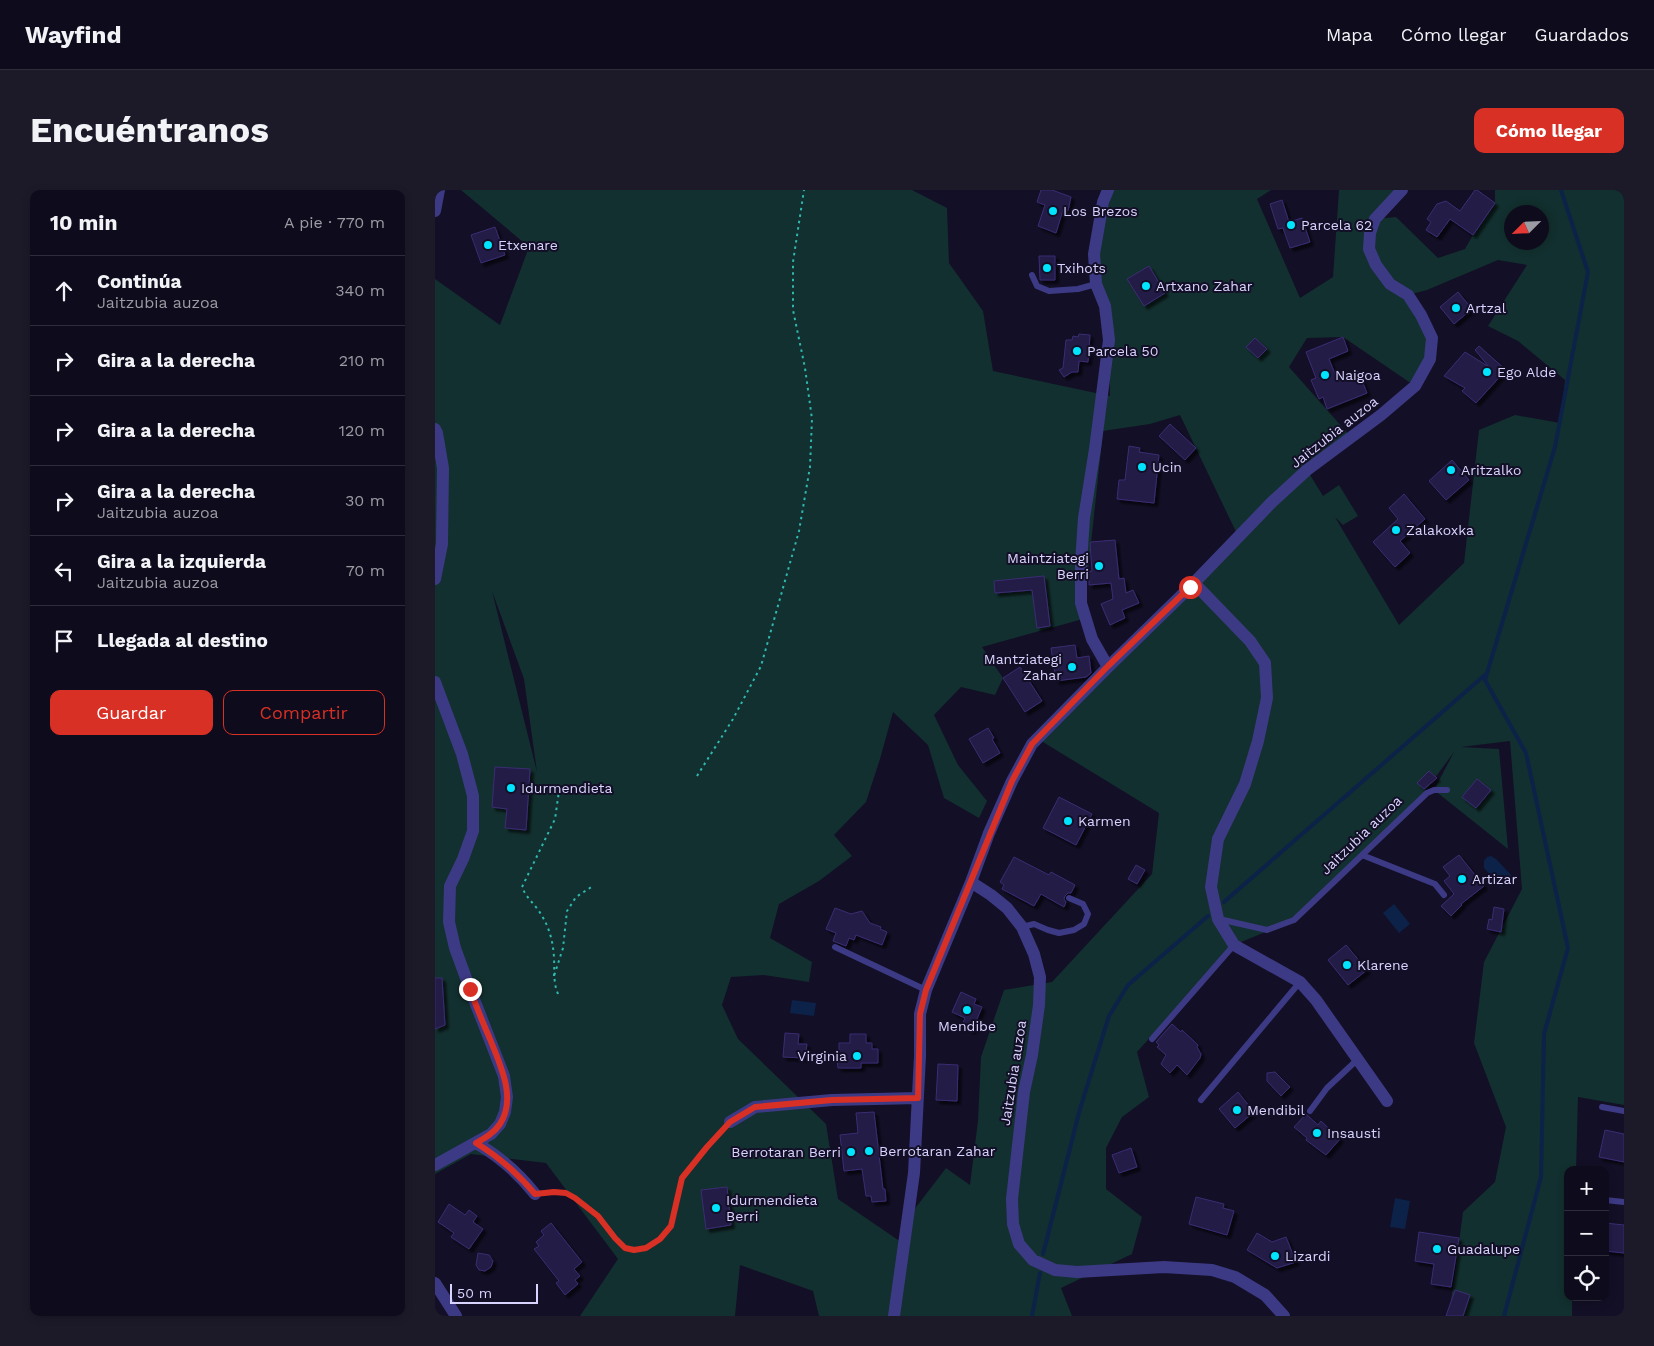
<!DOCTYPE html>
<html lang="es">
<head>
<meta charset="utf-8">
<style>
  body { margin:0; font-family:"Work Sans",sans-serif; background:#1c1929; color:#f1f3f6 }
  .controls { position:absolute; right:15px; bottom:15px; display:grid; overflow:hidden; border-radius:10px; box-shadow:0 2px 8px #0003 }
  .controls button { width:45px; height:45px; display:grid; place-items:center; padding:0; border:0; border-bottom:1px solid #2e2b3b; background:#0e0b1c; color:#f1f3f6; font:25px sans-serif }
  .compass { position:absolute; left:1069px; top:15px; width:45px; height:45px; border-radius:50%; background:#0e0b1c; box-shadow:0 2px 8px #0003; rotate:246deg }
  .scale { position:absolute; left:15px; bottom:12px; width:88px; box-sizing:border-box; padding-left:5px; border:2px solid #d9d4ff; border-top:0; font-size:14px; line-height:18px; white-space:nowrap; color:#d9d4ff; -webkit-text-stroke:4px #130f26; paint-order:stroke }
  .stop { position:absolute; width:15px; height:15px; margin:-11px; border:4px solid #d93025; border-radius:50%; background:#fff }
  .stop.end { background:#d93025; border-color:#fff; box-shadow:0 1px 5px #0008 }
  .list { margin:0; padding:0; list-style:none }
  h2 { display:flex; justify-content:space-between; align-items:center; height:65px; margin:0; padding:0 20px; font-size:21px }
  h2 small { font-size:16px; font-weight:400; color:#9b9ba3 }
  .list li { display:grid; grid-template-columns:32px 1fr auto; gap:15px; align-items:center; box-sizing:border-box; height:70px; padding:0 20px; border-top:1px solid #2e2b3b }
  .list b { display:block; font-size:19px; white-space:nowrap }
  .list p { margin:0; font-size:16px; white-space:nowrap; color:#9b9ba3 }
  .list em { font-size:16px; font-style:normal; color:#9b9ba3 }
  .actions { display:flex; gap:10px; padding:15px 20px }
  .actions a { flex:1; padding:11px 0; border:1px solid #d93025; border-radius:10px; text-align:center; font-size:18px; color:#d93025 }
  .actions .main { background:#d93025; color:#fff }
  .icon { flex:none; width:28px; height:28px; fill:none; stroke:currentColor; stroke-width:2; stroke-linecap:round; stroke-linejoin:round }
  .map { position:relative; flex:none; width:1189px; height:1126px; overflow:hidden; border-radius:10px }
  header { display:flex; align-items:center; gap:30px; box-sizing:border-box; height:70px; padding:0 25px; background:#0e0b1c; border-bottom:1px solid #2e2b3b }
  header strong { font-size:24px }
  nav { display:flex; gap:28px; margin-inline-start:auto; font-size:18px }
  .intro { display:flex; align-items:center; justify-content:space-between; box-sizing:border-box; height:120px; padding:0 30px }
  h1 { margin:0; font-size:35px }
  .button { padding:12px 22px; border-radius:10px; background:#d93025; color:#fff; font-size:18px; font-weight:700 }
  main { display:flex; gap:30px; padding:0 30px }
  aside { flex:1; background:#0e0b1c; border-radius:10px; box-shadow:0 2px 8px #0003 }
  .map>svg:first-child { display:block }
  .green { fill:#12302f; fill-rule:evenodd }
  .water { fill:#0c2248 }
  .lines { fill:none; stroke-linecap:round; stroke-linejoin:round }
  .stream { stroke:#0c2248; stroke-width:4 }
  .building { fill:#241b47; stroke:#3b2d73; filter:url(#shadow) }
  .path { stroke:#2fb8b0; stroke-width:2; stroke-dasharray:2.5 4; stroke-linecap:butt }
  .service { stroke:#3d3a85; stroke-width:6 }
  .minor { stroke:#3d3a85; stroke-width:12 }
  .route { stroke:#d93025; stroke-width:6 }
  .poi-dot { fill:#00e5ff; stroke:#130f26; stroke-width:2 }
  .labels { text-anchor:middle; stroke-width:4; stroke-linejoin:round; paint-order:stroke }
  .poi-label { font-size:14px; fill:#d9d4ff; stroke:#130f26; text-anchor:start }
  .street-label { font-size:14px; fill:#d9d4ff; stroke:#130f26 }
</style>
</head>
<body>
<header>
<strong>Wayfind</strong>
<nav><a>Mapa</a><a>Cómo llegar</a><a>Guardados</a></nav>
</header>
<div class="intro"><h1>Encuéntranos</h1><a class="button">Cómo llegar</a></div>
<main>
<aside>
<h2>10 min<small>A pie · 770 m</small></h2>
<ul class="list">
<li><svg class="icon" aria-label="ahead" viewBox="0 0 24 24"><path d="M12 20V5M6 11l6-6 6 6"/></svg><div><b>Continúa</b><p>Jaitzubia auzoa</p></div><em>340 m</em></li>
<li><svg class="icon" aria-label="right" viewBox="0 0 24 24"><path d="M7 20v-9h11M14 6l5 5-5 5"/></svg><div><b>Gira a la derecha</b></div><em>210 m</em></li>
<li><svg class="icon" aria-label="right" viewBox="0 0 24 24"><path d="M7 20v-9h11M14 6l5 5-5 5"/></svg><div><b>Gira a la derecha</b></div><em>120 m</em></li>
<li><svg class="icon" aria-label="right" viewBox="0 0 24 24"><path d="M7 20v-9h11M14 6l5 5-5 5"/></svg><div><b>Gira a la derecha</b><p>Jaitzubia auzoa</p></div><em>30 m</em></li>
<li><svg class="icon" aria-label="left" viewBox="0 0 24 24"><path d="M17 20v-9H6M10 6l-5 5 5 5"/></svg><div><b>Gira a la izquierda</b><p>Jaitzubia auzoa</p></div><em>70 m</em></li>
<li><svg class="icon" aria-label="arrive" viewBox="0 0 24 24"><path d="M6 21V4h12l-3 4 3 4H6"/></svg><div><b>Llegada al destino</b></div></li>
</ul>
<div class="actions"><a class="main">Guardar</a><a>Compartir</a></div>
</aside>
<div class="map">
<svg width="1189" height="1126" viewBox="0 0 1189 1126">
  <defs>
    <filter id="shadow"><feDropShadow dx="3.5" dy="3.5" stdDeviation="1" flood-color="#0009"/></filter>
  </defs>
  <rect width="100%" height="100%" fill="#130f26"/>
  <!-- green -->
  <path class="green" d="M26 0H477L512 18 514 73 548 121 558 181 675 206 674 150 659 64 678 0H836L822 9 865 108 898 87 904 0H966L940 29 961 27 1003 68 1030 59 1038 45 1060 13V0H1189V915L1143 907 1141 980H1133V1107H1137V1126H1014L1028 1022 1060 992 1071 937 1039 853 1049 772 1087 699 1075 551 1026 557 1064 559 1073 659 999 600 1019 562 991 600 859 730 799 755 702 862 714 907 687 927 671 958V999L707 1027 697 1064 626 1098 637 1126H384L378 1101 305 1075 300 1126H145L183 1069 111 973 36 964 0 984V89L65 135 94 57ZM1076 22H1106V52H1076ZM1063 70 1092 75 1053 136 1083 151 1130 190 1125 233 1080 225 1044 240 1029 373 964 435 900 327 908 335 923 326 904 295 888 306 872 280 916 247 854 177 872 148 908 147 980 196 997 148 973 105 992 100ZM745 225 803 346 603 549 724 623 717 684 617 792 569 800 546 867 543 931 535 995 511 978 472 1029 469 1054 403 1009 391 934 303 849 287 815 296 787 329 785 374 792 377 772 335 748 344 714 384 691 417 666 399 645 431 612 445 569 458 522 493 555 509 608 544 628 552 611 523 575 499 525 526 497 560 505 568 488 547 457 648 429 668 241 715 234ZM57 401 89 489 102 582Z"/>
  <!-- water -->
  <path class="water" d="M1056 666 1061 669 1078 687 1066 697 1049 678V671L1052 667Z
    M959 714 975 734 964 743 948 723Z
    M357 810 381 813 379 826 355 823Z
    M960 1008 975 1011 970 1039 955 1037Z"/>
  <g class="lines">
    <!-- stream -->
    <path class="stream" d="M789 712 1051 484
      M608 1064 645 919 674 826 693 795 773 726
      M597 1126 605 1083
      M1069 1126 1106 987 1109 844 1133 758 1091 563 1050 490 1120 257 1153 82 1126 0"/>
  </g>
  <!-- building -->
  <path class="building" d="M606 0H617L636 7 633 21 628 20 621 43 603 36 610 15 602 12Z
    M1040 0H1042L1060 13 1038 45 1015 29 1002 47 991 40 996 32 992 29 1002 14 1011 11 1025 21Z
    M847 10 854 32 867 28 875 52 855 58 848 38 843 39 835 14Z
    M60 37 70 65 46 73 36 45Z
    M604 66H620V90H605Z
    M714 76 730 103 709 116 692 89Z
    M1023 102 1037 119 1019 134 1005 117Z
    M644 144 655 145 653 172 644 171 643 182H637L629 187 624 180 628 178 631 150H637L638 146 643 147Z
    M908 147 913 161 894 169 902 189 923 181 932 203 892 219 888 207 884 209 876 190 881 188 871 162Z
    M820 148 832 159 823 168 811 157Z
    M1044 156 1071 180 1041 213 1027 201 1030 198 1009 186 1030 162 1054 177 1040 160Z
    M735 234 761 258 750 270 724 246Z
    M694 256 705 258 704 262 724 265 719 313 682 309 684 290H690Z
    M1017 270 1034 290 1011 310 994 291Z
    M969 304 990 329 965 351 975 363 960 377 938 352 963 329 954 318Z
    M680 350 684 389 689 388 691 403 698 400 704 413 687 420 690 428 675 435 666 414 678 409 676 393 654 395V382L657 381 655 354 656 352Z
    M609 386 615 436 602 438 597 400 560 403 559 391Z
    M640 455 642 468 654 466 656 483 651 487 621 491 616 458Z
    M585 477 607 511 590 522 568 488Z
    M553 538 559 548 557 549 565 563 548 573 534 549Z
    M60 577 95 579 91 640 70 638 72 619 57 617Z
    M994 581 1002 588 989 599 982 593Z
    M1042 589 1056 600 1041 618 1027 607Z
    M624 607 657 624 641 655 608 638Z
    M1024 665 1049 696 1026 714 1027 715 1016 726 1006 716 1019 704 1009 691 1015 686 1008 677Z
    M579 667 614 685 616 682 640 695 636 703H633L630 706 629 709 631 712 629 717 606 704 599 716 567 699 569 695 565 692Z
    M701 675 710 680 702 694 693 689Z
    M1059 717 1069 719 1066 742 1052 739 1054 729 1057 730Z
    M400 718 416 724 427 721 435 733 446 737 445 739 452 742 447 755 421 745 419 750 414 748 411 756 398 751 401 743 391 739Z
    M911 755 932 780 913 795 893 770Z
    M0 788H7L10 835 0 839Z
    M526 802 541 809 539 814 547 817 537 841 527 836 530 828 517 822Z
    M737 834 746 842 747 840 763 855 762 857 766 864 765 868 752 885 742 875 735 883 726 874 731 865 722 857 724 855 721 852Z
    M350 843 364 844 363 854H372L370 868 348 867Z
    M415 844H431V853H437V859H443V873H426V878H403L401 860H404V853H415Z
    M503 874 523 875 522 911 501 910Z
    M840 882 855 897 846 906 832 891V883Z
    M803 902 819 922 800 938 784 919Z
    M439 922 448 999H450L451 1011 437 1012 436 1006H431L427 979 409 981 405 945 423 943 421 923Z
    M871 924 883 935 886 931 905 949 891 965 871 950 872 948 859 937Z
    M1170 940 1189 944V972L1164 967Z
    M696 958 702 977 684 983 677 965Z
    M292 997 296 1035 271 1039 266 1000Z
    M761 1007 789 1014 788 1018 799 1021 792 1045 754 1034Z
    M14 1014 30 1025 34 1020 42 1026 38 1032 48 1039 34 1059 16 1047 19 1043 3 1032Z
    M116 1033 147 1072 139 1079 145 1086 140 1090 143 1094 130 1105 121 1093 124 1091 99 1059 104 1056 101 1052 109 1045 106 1041Z
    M1170 1033 1189 1035V1063L1170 1061Z
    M984 1042 1024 1048 1016 1097 996 1094 999 1074 980 1071Z
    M822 1043 837 1052 851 1047 861 1072 842 1078 812 1060Z
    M43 1063 54 1065 58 1071 56 1077 50 1081 44 1080 41 1075Z
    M1020 1100 1035 1105 1028 1126H1011Z"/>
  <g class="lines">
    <!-- path -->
    <path class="path" d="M262 586 298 529 326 476 364 341 375 277 377 229 370 178 358 120V72L369 0
      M119 786C120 764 118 744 107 726 101 715 91 708 87 697L120 629 124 601
      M123 804 121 799 119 786 128 758 132 721 141 707 158 696
      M112 1003H131L140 1008 163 1027 179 1048 190 1058 199 1060 211 1057 225 1049 236 1037 247 988 286 941"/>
    <!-- service -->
    <path class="service" d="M597 85 602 96 614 101 643 99 661 94
      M927 665 1000 694 1009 705
      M784 729 832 740 859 730 992 603 999 600H1012
      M587 737 599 734 613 740 624 743 639 740 649 734 653 724 648 714 634 708
      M400 757 491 800
      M717 849 799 755
      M766 910 865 792
      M1167 917 1189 921
      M875 921 892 898 922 870
      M1170 1010 1189 1012"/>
    <!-- minor -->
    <path class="minor" d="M0 21 4 0
      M0 239 2 243 8 278 7 354 0 389
      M759 393 815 451 830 473 832 508 823 551 810 594 783 649 776 697 783 729 799 755 865 792 881 810 952 911
      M673 477 657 449 646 413V373L649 328 660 259 674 150 670 116 661 94 659 64 668 12 673 0
      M0 492 27 564 38 606V641L28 669 15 696 14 732 20 758 35 799 69 886 72 907 70 922 65 934 56 944 0 975
      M536 692 554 643 577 591 597 554 673 477 755 397 837 312 872 280 946 225 980 196 995 169 997 148 986 125 973 105 955 94 941 75 934 59 935 43 940 29 967 0
      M295 932 320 917 397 910 483 908
      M41 953C64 966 84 984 100 1004
      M0 1093 21 1126
      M459 1126 479 983 485 866V824L491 800 536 692 556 705 572 718 587 737 599 764 605 787 604 815 597 865 589 902 577 1009 578 1034 584 1054 598 1070 620 1080 642 1082 729 1077 777 1080 800 1087 830 1105 849 1126"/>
  </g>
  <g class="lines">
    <!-- route -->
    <path class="route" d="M35 799C41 816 48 833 55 849 65 875 82 908 65 934 59 943 50 948 41 953 64 967 83 984 100 1004L119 1002 131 1003 140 1008 163 1026 180 1048 190 1058 199 1060 211 1058 225 1049 236 1036 247 988 272 957 295 932 320 917 397 910 483 908 485 824 491 800 577 591 597 554 673 476 755 397"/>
  </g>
  <!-- markers -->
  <g class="poi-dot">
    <circle cx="618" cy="21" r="5"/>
    <circle cx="856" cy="35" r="5"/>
    <circle cx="53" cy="55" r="5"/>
    <circle cx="612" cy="78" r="5"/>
    <circle cx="711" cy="96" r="5"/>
    <circle cx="1021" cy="118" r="5"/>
    <circle cx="642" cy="161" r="5"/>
    <circle cx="1052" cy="182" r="5"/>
    <circle cx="890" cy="185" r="5"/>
    <circle cx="707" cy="277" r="5"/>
    <circle cx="1016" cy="280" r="5"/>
    <circle cx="961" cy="340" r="5"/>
    <circle cx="664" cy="376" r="5"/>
    <circle cx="637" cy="477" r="5"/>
    <circle cx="76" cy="598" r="5"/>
    <circle cx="633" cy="631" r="5"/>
    <circle cx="1027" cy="689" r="5"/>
    <circle cx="912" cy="775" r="5"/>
    <circle cx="532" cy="820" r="5"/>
    <circle cx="422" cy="866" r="5"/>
    <circle cx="802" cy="920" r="5"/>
    <circle cx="882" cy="943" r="5"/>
    <circle cx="434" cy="961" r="5"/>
    <circle cx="416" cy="962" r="5"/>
    <circle cx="281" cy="1018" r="5"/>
    <circle cx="1002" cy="1059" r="5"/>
    <circle cx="840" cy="1066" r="5"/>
  </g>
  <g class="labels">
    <!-- poi labels -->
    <g class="poi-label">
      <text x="628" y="26">Los Brezos</text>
      <text x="866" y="40">Parcela 62</text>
      <text x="63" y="60">Etxenare</text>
      <text x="622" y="83">Txihots</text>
      <text x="721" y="101">Artxano Zahar</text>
      <text x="1031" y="123">Artzal</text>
      <text x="652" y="166">Parcela 50</text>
      <text x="1062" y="187">Ego Alde</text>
      <text x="900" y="190">Naigoa</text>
      <text x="717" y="282">Ucin</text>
      <text x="1026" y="285">Aritzalko</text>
      <text x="971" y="345">Zalakoxka</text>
      <text x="654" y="373" text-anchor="end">Maintziategi<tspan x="654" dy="16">Berri</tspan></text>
      <text x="627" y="474" text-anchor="end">Mantziategi<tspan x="627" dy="16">Zahar</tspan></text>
      <text x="86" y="603">Idurmendieta</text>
      <text x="643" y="636">Karmen</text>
      <text x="1037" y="694">Artizar</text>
      <text x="922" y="780">Klarene</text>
      <text x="532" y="841" text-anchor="middle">Mendibe</text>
      <text x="412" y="871" text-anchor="end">Virginia</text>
      <text x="812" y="925">Mendibil</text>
      <text x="892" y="948">Insausti</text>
      <text x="444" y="966">Berrotaran Zahar</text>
      <text x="406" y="967" text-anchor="end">Berrotaran Berri</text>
      <text x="291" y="1015">Idurmendieta<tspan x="291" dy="16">Berri</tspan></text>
      <text x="1012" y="1064">Guadalupe</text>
      <text x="850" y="1071">Lizardi</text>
    </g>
    <!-- street labels -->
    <g class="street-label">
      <text transform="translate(899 242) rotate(-38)" y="5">Jaitzubia auzoa</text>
      <text transform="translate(926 645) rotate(-44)" y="5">Jaitzubia auzoa</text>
      <text transform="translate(578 883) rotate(-81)" y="5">Jaitzubia auzoa</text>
    </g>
  </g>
</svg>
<div class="controls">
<button>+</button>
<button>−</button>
<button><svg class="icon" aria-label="locate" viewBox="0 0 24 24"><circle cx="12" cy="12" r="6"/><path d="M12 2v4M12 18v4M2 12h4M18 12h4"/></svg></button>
</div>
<svg class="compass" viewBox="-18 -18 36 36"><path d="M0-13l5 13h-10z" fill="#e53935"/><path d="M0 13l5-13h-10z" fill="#9b9ba3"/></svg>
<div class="scale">50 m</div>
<div class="stop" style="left:755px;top:397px"></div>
<div class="stop end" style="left:35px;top:799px"></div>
</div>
</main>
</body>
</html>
